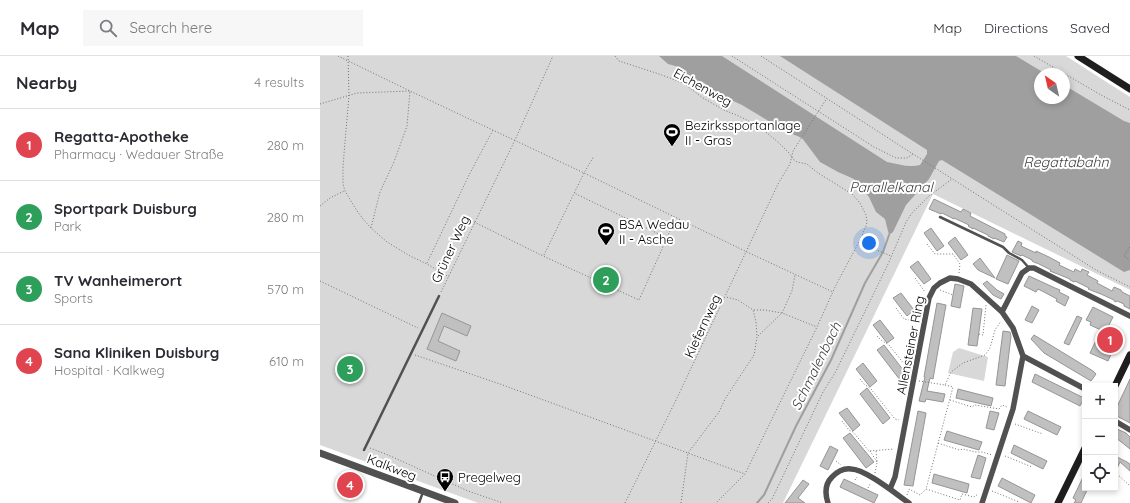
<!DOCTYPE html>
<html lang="en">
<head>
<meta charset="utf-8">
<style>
  body { margin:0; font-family:Quicksand,sans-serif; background:#f7f7f7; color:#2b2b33 }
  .controls { position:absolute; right:12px; bottom:12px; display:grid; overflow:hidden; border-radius:0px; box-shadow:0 2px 6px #0003 }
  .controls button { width:36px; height:36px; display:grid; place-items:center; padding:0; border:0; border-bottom:1px solid #e1e1e2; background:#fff; color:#2b2b33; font:20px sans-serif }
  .compass { position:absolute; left:714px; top:12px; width:36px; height:36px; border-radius:50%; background:#fff; box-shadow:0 2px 6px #0003; rotate:326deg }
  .you { position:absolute; left:549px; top:187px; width:14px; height:14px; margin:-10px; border:3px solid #fff; border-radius:50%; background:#1a73e8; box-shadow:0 0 0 6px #1a73e833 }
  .badge { display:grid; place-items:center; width:26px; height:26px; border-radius:50%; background:#000; color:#fff; font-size:13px; font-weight:700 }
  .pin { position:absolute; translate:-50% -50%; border:2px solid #fff; box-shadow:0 1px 4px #0006 }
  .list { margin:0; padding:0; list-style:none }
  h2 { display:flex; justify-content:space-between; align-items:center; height:52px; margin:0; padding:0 16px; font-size:17px }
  h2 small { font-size:13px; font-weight:400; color:#7c7c81 }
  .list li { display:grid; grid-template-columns:26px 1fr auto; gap:12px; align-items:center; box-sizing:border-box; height:72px; padding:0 16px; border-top:1px solid #e1e1e2 }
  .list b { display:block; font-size:15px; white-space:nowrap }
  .list p { margin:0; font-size:13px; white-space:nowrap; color:#7c7c81 }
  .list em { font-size:13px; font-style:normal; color:#7c7c81 }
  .icon { flex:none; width:22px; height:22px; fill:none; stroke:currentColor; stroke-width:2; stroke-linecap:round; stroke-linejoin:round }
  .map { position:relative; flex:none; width:810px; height:447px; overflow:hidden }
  header { display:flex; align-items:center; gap:24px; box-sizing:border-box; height:56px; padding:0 20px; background:#fff; border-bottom:1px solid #e1e1e2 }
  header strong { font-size:19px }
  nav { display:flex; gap:22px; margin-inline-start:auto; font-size:14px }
  .search { width:280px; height:36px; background:#f7f7f7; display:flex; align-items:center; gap:10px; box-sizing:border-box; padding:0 14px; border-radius:0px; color:#7c7c81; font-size:15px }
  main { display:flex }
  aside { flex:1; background:#fff }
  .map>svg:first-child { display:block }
  .green { fill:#d8d8d8; fill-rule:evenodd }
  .water { fill:#9f9f9f }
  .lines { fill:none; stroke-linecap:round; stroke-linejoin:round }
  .stream { stroke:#9f9f9f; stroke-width:2 }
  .building { fill:#c0c0c0; stroke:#959595 }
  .path { stroke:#737373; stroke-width:1; stroke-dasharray:1 2; stroke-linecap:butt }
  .service { stroke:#515151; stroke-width:2.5 }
  .minor { stroke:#515151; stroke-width:5.5 }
  .tertiary { stroke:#515151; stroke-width:7 }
  .secondary { stroke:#1e1e1e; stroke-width:7 }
  .labels { text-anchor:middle; stroke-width:4; stroke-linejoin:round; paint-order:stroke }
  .street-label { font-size:13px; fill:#000; stroke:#fff }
  .poi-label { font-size:13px; fill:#000; stroke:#fff; text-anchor:start }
  .water-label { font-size:14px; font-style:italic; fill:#404040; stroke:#fff }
</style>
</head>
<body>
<header>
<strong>Map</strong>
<div class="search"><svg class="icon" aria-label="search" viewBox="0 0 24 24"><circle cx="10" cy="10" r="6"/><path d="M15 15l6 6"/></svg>Search here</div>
<nav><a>Map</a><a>Directions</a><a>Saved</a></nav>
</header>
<main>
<aside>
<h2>Nearby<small>4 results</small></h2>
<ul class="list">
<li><span class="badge" style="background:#e0444e">1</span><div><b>Regatta-Apotheke</b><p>Pharmacy · Wedauer Straße</p></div><em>280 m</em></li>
<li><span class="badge" style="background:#2e9e5b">2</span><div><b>Sportpark Duisburg</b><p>Park</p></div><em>280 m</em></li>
<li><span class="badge" style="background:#2e9e5b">3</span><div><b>TV Wanheimerort</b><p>Sports</p></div><em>570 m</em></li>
<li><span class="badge" style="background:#e0444e">4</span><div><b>Sana Kliniken Duisburg</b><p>Hospital · Kalkweg</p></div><em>610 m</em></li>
</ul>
</aside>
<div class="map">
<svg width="810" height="447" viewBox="0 0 810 447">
  <rect width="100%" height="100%" fill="#fff"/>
  <!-- green -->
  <path class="green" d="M0 0H746L810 41V234L613 138 463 447H158L0 389ZM720 18H744V42H720Z
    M639 292 668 301 664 325 628 317 633 296Z"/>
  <!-- water -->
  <path class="water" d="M339 0H402L567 106C578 108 589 112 600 109L607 98V94L460 0H696L726 18H720V42H744V29L804 65 810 67V214L804 216 622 104 619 105 609 123 586 149 573 176 569 179 565 163 556 156 549 141 534 123 518 116 500 106 482 82 465 75 422 49 396 37 383 26 372 23 359 11 348 8Z"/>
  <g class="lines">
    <!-- stream -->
    <path class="stream" d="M437 447 444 439 476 370 511 304 545 227 563 196 569 179"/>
  </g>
  <!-- building -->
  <path class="building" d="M614 143 641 156 643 153 651 157 650 160 685 178V180L687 181 684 186 674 182V183L668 180V179L653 172V173L648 170 649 169 634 162V163L622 157 621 158 609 153Z
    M611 172 624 190 617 195 604 177Z
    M635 181 648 199 641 204 628 187Z
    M698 185 702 187 701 190 716 197V195L729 201 740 207 739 209 754 216 755 213 761 216 762 213 769 216 767 219 778 225 777 227 792 235 794 231 801 234 802 236 810 240V253L804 250V248L797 245 795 246 794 244 781 238 773 235 768 233 769 232 755 225 754 226 750 224V223L730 215 731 214 717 207H716L712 205V204L702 199 701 200 692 196Z
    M687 199 699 205 688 228 676 223Z
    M660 202 675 222 658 214 653 208Z
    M598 205 611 223 604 228 590 211Z
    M709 220 735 232 740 234 739 236 749 241 745 250 736 245 737 243 724 236 718 233 716 236 704 230Z
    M667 225 677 234 684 238 681 243 673 239 663 228Z
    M635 228 644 230 640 252 631 250Z
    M581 237 594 254 587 260 573 242Z
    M617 247 626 249 613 323 610 322 607 335 625 338 623 346 606 343 605 346 599 345 605 321H604Z
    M712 250 719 254 712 267 705 264Z
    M773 251 793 261 785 277 792 281 793 283 791 287 795 289 788 305 770 297 781 274 770 269 771 266 766 264Z
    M653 252 662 253 657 290 648 289Z
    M122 257 151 270 147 280 124 270 118 285 140 295 136 305 107 293Z
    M757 260 762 262 749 289 744 287Z
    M560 264 574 282 567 287 553 269Z
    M683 275 690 276 691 280 685 330 676 329Z
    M714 279 773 315 776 318 771 325 724 297 711 283Z
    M564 289 587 319 580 324 557 294Z
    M543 307 557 325 550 331 536 313Z
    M715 318 764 342 760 350 712 326Z
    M810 323V367L795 359V355Z
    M547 332 570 362 563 368 540 338Z
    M638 333 673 342 671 350 636 342Z
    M527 352 540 369 533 375 519 357Z
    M598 355 606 357 593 430 584 429Z
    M670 355 679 357 674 374 666 372Z
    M708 355 741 371 737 379 704 363Z
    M795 372 806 377 810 381V393L795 381Z
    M627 375 662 386 659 394 624 384Z
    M530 377 554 406 546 412 523 382Z
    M694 389 727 405 723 413 691 397Z
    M510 390 518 394 508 414 500 410Z
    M658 399 666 402 660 423 651 421Z
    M795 400 807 406 810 408V415L800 406 795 417Z
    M765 417V432H768L761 447H754L756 444 753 442Z
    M614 418 649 428 647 437 612 427Z
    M682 422 715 439 711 447 678 430Z
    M524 423 558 439 554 447 520 431Z
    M483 424 489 428 478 442 485 447H465Z"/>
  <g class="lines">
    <!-- path -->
    <path class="path" d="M18 0 90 35 264 117 427 196 513 236
      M28 0 29 39 23 110V128L25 135 37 155 43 163 51 172 67 186 90 200 107 208 129 221
      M295 0 299 5 302 6 339 18 363 27 383 42 404 54 421 61 434 68 442 73 458 86 469 97 474 104 477 106 487 108 498 117 532 138 540 147 546 159 547 166 546 170 540 184 516 229 497 271 425 418 396 447
      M412 0 554 91 576 102H587L593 98
      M441 0 593 98 776 214 810 231
      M714 0 781 39 810 54
      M0 48 37 37 90 35 87 70 74 106 60 136 51 172
      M0 150 10 142 24 135
      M154 166 223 200 319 244 347 182 254 137
      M347 181 356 163
      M540 184 554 193 571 200
      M607 188 615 198H633L640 208 639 217
      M810 191 804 200 810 204
      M224 199 264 117 274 100
      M107 207 149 119 173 74
      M595 222 605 236
      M0 225 98 272
      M620 234 633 239
      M121 236 195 84 233 0
      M576 252 584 263 599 266
      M434 254H445L462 257 497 271
      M659 278 663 279 666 249
      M438 280 462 257 472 235 475 219
      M557 280 561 284 569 289 589 314
      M95 299 180 328 425 418
      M540 323 544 328 551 333 575 363 579 364
      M599 325 625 329 631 316 643 307 665 299 670 292 675 274 681 265
      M625 329 633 331 606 433 640 444 642 438 654 441 658 438
      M630 344 652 351 655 349 679 353 682 349 687 351
      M522 365 529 374 533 376 549 395 574 393
      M695 368 723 378
      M618 387 639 394 643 393 655 396H662L672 399
      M50 392 68 399 148 435 183 447
      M550 395 557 406
      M685 400 712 411
      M516 405 521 409
      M795 416 810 430
      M555 417 557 407 556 394
      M535 424 537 421
      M548 432 550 428
      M672 435 699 446
      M587 439 589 433 600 439 606 433
      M305 447 358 340 458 128 470 108 473 95 507 42
      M361 447 368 397 399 356 405 343 434 299 437 281 436 266 433 254 418 244 406 241
      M448 447 452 443 503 336 515 317 569 206 586 166 592 157 609 140 632 123"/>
    <!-- service -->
    <path class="service" d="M620 161 683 191 689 197 702 204 709 212
      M44 394 119 240
      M99 447 103 436"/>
    <!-- minor -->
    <path class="minor" d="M682 256 702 217 709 212H714L810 260
      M703 300 765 333
      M795 365 810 374
      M570 433 575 421 609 242 614 232 620 227 630 222 638 223 651 228 682 256 693 272 703 300 693 353 662 447
      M508 447C505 438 505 428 512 421 517 416 524 412 531 413 545 413 576 438 589 447"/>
    <!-- tertiary -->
    <path class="tertiary" d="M0 397 135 447"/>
    <!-- secondary -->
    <path class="secondary" d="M758 0 810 33
      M795 330 810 299
      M738 447 765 392"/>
  </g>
  <!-- icons -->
  <defs>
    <symbol id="stadium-pin" viewBox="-11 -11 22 30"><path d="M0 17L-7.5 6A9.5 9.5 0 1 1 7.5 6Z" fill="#000" stroke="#fff"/><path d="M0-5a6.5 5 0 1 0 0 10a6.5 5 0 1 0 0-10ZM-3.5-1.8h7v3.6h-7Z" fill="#fff"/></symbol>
    <symbol id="bus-pin" viewBox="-11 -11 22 30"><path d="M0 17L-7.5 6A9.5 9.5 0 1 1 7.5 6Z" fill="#000" stroke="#fff"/><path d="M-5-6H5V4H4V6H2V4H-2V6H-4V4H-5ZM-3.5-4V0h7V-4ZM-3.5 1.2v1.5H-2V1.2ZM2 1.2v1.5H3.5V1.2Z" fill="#fff"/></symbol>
  </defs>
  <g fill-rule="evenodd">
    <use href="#stadium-pin" x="342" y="66" width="20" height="27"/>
    <use href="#stadium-pin" x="276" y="165" width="20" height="27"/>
    <use href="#bus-pin" x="115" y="411" width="20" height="27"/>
  </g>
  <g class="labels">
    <!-- street labels -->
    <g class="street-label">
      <text transform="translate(383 31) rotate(29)" y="5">Eichenweg</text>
      <text transform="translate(130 193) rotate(-65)" y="5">Grüner Weg</text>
      <text transform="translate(382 270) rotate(-65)" y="5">Kiefernweg</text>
      <text transform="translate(590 289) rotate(-79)" y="5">Allensteiner Ring</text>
      <text transform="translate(72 411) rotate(21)" y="5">Kalkweg</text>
    </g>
    <!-- poi labels -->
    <g class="poi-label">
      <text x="365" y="74">Bezirkssportanlage<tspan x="365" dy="15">II - Gras</tspan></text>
      <text x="299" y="173">BSA Wedau<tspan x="299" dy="15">II - Asche</tspan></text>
      <text x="138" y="426">Pregelweg</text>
    </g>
    <!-- water labels -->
    <g class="water-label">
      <text x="746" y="111">Regattabahn</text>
      <text x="571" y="136">Parallelkanal</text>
      <text transform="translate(496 310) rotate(-64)" y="5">Schmalenbach</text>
    </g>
  </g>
</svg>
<div class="controls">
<button>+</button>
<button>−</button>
<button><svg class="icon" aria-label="locate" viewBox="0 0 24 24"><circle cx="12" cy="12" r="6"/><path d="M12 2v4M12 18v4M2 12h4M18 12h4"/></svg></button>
</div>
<svg class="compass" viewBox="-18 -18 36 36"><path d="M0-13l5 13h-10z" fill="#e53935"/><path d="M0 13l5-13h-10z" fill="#7c7c81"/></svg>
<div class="you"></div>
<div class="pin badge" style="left:790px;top:284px;background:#e0444e">1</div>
<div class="pin badge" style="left:286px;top:224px;background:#2e9e5b">2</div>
<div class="pin badge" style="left:30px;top:313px;background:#2e9e5b">3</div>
<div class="pin badge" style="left:30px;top:429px;background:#e0444e">4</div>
</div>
</main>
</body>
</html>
